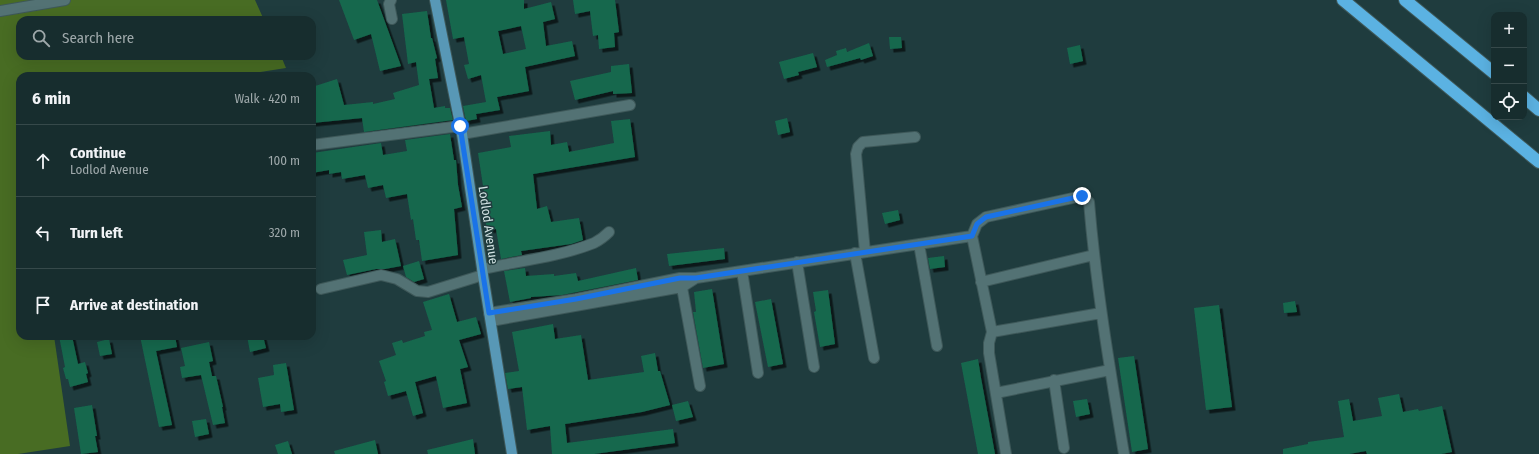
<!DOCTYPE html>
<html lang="en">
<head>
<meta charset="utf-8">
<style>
  body { margin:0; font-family:"Fira Sans Condensed",sans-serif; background:#24393a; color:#f1f3f6 }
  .controls { position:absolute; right:12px; top:12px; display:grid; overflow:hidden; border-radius:8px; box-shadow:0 4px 16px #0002 }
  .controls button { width:36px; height:36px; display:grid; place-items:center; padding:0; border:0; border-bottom:1px solid #36494a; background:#172d2e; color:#f1f3f6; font:20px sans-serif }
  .stop { position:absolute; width:12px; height:12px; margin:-9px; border:3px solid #1a73e8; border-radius:50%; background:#fff }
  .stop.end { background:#1a73e8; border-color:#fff; box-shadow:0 1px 4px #0008 }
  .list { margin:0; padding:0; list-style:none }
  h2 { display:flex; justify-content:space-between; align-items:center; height:52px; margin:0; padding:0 16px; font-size:17px }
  h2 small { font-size:13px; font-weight:400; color:#9ea8aa }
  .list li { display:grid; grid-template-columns:26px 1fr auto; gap:12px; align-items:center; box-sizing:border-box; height:72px; padding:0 16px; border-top:1px solid #36494a }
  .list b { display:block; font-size:15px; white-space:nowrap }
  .list p { margin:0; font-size:13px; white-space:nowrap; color:#9ea8aa }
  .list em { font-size:13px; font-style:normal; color:#9ea8aa }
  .icon { flex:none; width:22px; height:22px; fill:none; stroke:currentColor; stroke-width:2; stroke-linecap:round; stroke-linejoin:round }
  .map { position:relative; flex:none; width:1539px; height:454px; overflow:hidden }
  .search { position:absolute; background:#172d2e; box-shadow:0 4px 16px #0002; left:16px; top:16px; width:300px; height:44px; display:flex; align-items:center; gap:10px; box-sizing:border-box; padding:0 14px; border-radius:12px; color:#9ea8aa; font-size:15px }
  .panel { position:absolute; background:#172d2e; box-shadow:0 4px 16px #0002; left:16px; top:72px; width:300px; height:268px; border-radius:12px }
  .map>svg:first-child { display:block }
  .forest { fill:#486c23 }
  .building { fill:#15684d; fill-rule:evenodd; filter:url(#shadow) }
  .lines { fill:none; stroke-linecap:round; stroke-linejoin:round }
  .minor-casing { stroke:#3e5859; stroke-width:12 }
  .major-casing { stroke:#3e5859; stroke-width:12 }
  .highway-casing { stroke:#3e5859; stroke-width:14 }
  .minor { stroke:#537274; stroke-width:10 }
  .major { stroke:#5898b6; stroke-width:10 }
  .highway { stroke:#5bb2e2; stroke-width:12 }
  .route { stroke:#1a73e8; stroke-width:5 }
  .labels { text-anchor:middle; stroke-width:3; stroke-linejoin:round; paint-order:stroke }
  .street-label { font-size:13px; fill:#d1e1e2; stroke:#1f3c3e }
</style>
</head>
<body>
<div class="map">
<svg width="1539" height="454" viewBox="0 0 1539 454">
  <defs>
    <filter id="shadow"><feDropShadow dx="3.5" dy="3.5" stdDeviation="0" flood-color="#0009"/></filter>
  </defs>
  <rect width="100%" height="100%" fill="#1f3c3e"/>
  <!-- forest -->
  <path class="forest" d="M0 0H255L264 20H20V56H281L286 68 234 76H20V336H54L70 446 18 454H0Z"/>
  <!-- building -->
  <path class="building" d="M339 0H377L401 66 380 71 371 34 354 40Z
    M446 0H524V9L551 2 555 19 543 22 546 46 572 41 575 56 525 67 529 91 497 97 500 110 476 114 477 119 466 121 463 106 486 102 481 75 468 79 464 65 469 64 464 37 453 39ZM521 26 526 49 503 54 498 31Z
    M573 0H615L619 32 614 33 615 47 599 49 598 35 593 36 590 11 575 14Z
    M427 11 431 38H432L437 58 435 59 438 78 429 79 434 108 445 106V108H450L453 120 364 132 362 118 312 123V87L337 79 344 105 373 102V104L395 99 393 93 419 85 416 62 408 64 402 14Z
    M889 37H901L902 48 890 49Z
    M869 43 873 56 861 60 860 58 827 67 825 60 837 55 836 51 846 48 847 52Z
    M1080 45 1083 61 1070 64 1067 48Z
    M813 53 817 67 798 72 799 75 784 79 779 62Z
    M629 64 632 93 613 94V91L575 100 570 81 611 72V66Z
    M787 118 790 132 778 135 775 121Z
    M630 119 635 157 533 174 537 209 547 206 551 222 579 218 583 240 571 244 521 251 522 255 501 259 496 229 487 230 484 213 487 212 478 153 511 147 509 136 550 131 551 145 567 142 569 152 614 143 611 121Z
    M450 134 454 160H456L458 185 462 207 454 209 458 255 422 261 419 240H416L413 219 411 220 407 194 386 198 383 185 368 188 365 175 342 179 341 172 329 174V170L312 173V153L381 143 383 155 407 151 405 140Z
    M898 210 900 220 885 224 882 213Z
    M381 230 382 242 395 239 401 266 385 269H376L347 275 343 260 367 255 364 232Z
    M724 248 725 259 669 266 667 254Z
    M944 256 945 267 930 269 928 258Z
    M419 261 424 279 414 282 406 277 403 266Z
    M525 268 526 276 554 274V276L576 273 578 281 636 268 638 280 562 295 531 297V298L510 302 504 271Z
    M712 289 724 364 703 368 693 312H696L694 292Z
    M828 290 835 344 820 347 814 312 816 311 813 292Z
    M449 294 457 322 476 317 481 334 459 340 468 367 460 369 467 403 443 408 436 376 415 382 423 413 413 416 406 391 388 396 384 382 386 381 379 361 396 355 392 343 402 340 403 343 425 336 424 332 432 330 423 302Z
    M771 299 783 364 768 367 755 302Z
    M1295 301 1297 312 1284 313 1283 303Z
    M1219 305 1232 407 1206 410 1194 308Z
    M553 324 555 339 581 335 588 380 644 372 641 356 655 353 658 371H660L670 405 642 412 565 424 567 443 673 429 675 443 594 454H552L550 426 527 430 522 387 508 389 505 373 519 371 512 332Z
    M59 336H72L78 364 85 362 88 373 86 374 88 382 70 387 68 379H66L63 368 65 367Z
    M140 336H175L177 347 156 351 172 425 159 427Z
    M247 336H263L266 348 250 352Z
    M109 339 112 354 100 356 97 342Z
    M209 342 213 361 209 362 212 376H216L223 407H222L225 423 213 425 201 375 182 378 180 367 185 366 181 348Z
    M1134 356 1148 449 1132 452 1118 358Z
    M978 359 981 378 995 454H978L961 363Z
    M286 363 294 410 281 412 280 404 263 407 258 378 274 375 273 365Z
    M1399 394 1403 412 1418 409 1419 411 1442 406 1452 452 1441 454H1367L1366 451 1349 454H1283V449L1308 444V442L1344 437 1338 401 1349 399 1353 421 1382 416 1378 398Z
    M1087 399 1090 414 1076 417 1073 401Z
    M688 401 693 417 676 421 672 405Z
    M92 405 97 436H95L98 452 81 454 74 408Z
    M206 419 209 434 195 437 192 421Z
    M473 439 475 454H428L427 450Z
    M375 440 378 454H335L334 451Z
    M288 441 292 454H278L275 445Z"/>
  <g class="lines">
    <defs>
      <path id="minor" d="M391 0 389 4 392 19
        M0 11 65 0
        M462 134 630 105
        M312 145 460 126
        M919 244 937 346
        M865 252 856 154 858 147 863 142 915 137
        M855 253 874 358
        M797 262 814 367
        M482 269C519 261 559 257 594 243 600 240 605 236 609 232
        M742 271 758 373
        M681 282 700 386
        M981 282 1094 255
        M321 289 381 275 397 279 417 291 428 292 483 275
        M489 313 576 299 680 278H696L972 236
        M491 321 682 287 696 278
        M992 332 1101 313
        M1054 380 1064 448
        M996 393 1110 370
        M1006 454 989 353V343L992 332 972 236 977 224 986 217 1082 196 1089 202C1096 287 1110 370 1124 454"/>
      <path id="major" d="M435 0 462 134 483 275 512 454"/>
      <path id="highway" d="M1343 0 1539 162
        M1405 0 1494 73
        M1524 97 1539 110"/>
    </defs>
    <!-- minor casing -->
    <use href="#minor" class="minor-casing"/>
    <!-- major casing -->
    <use href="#major" class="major-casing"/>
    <!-- highway casing -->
    <use href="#highway" class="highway-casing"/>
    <!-- minor -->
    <use href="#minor" class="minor"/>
    <!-- major -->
    <use href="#major" class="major"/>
    <!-- highway -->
    <use href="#highway" class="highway"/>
  </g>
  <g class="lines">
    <!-- route -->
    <path class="route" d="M460 126 489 313 576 299 680 278H696L972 236 977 224 986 217 1082 196"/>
  </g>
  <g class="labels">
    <!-- street labels -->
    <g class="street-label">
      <text transform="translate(489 225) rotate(82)" y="5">Lodlod Avenue</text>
    </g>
  </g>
</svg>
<div class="controls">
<button>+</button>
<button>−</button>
<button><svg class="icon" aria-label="locate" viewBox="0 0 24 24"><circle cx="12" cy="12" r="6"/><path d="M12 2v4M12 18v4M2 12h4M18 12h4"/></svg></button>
</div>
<div class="stop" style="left:460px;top:126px"></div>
<div class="stop end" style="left:1082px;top:196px"></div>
<div class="search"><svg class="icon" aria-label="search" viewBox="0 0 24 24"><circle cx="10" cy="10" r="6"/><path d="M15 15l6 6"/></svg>Search here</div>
<section class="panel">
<h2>6 min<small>Walk · 420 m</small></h2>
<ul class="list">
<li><svg class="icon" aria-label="ahead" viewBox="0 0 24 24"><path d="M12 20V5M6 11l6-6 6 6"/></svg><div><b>Continue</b><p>Lodlod Avenue</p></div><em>100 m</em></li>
<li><svg class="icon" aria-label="left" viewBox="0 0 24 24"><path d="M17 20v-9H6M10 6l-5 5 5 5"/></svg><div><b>Turn left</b></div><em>320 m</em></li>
<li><svg class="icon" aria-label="arrive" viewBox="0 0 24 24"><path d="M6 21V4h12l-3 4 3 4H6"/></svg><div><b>Arrive at destination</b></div></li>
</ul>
</section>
</div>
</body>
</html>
